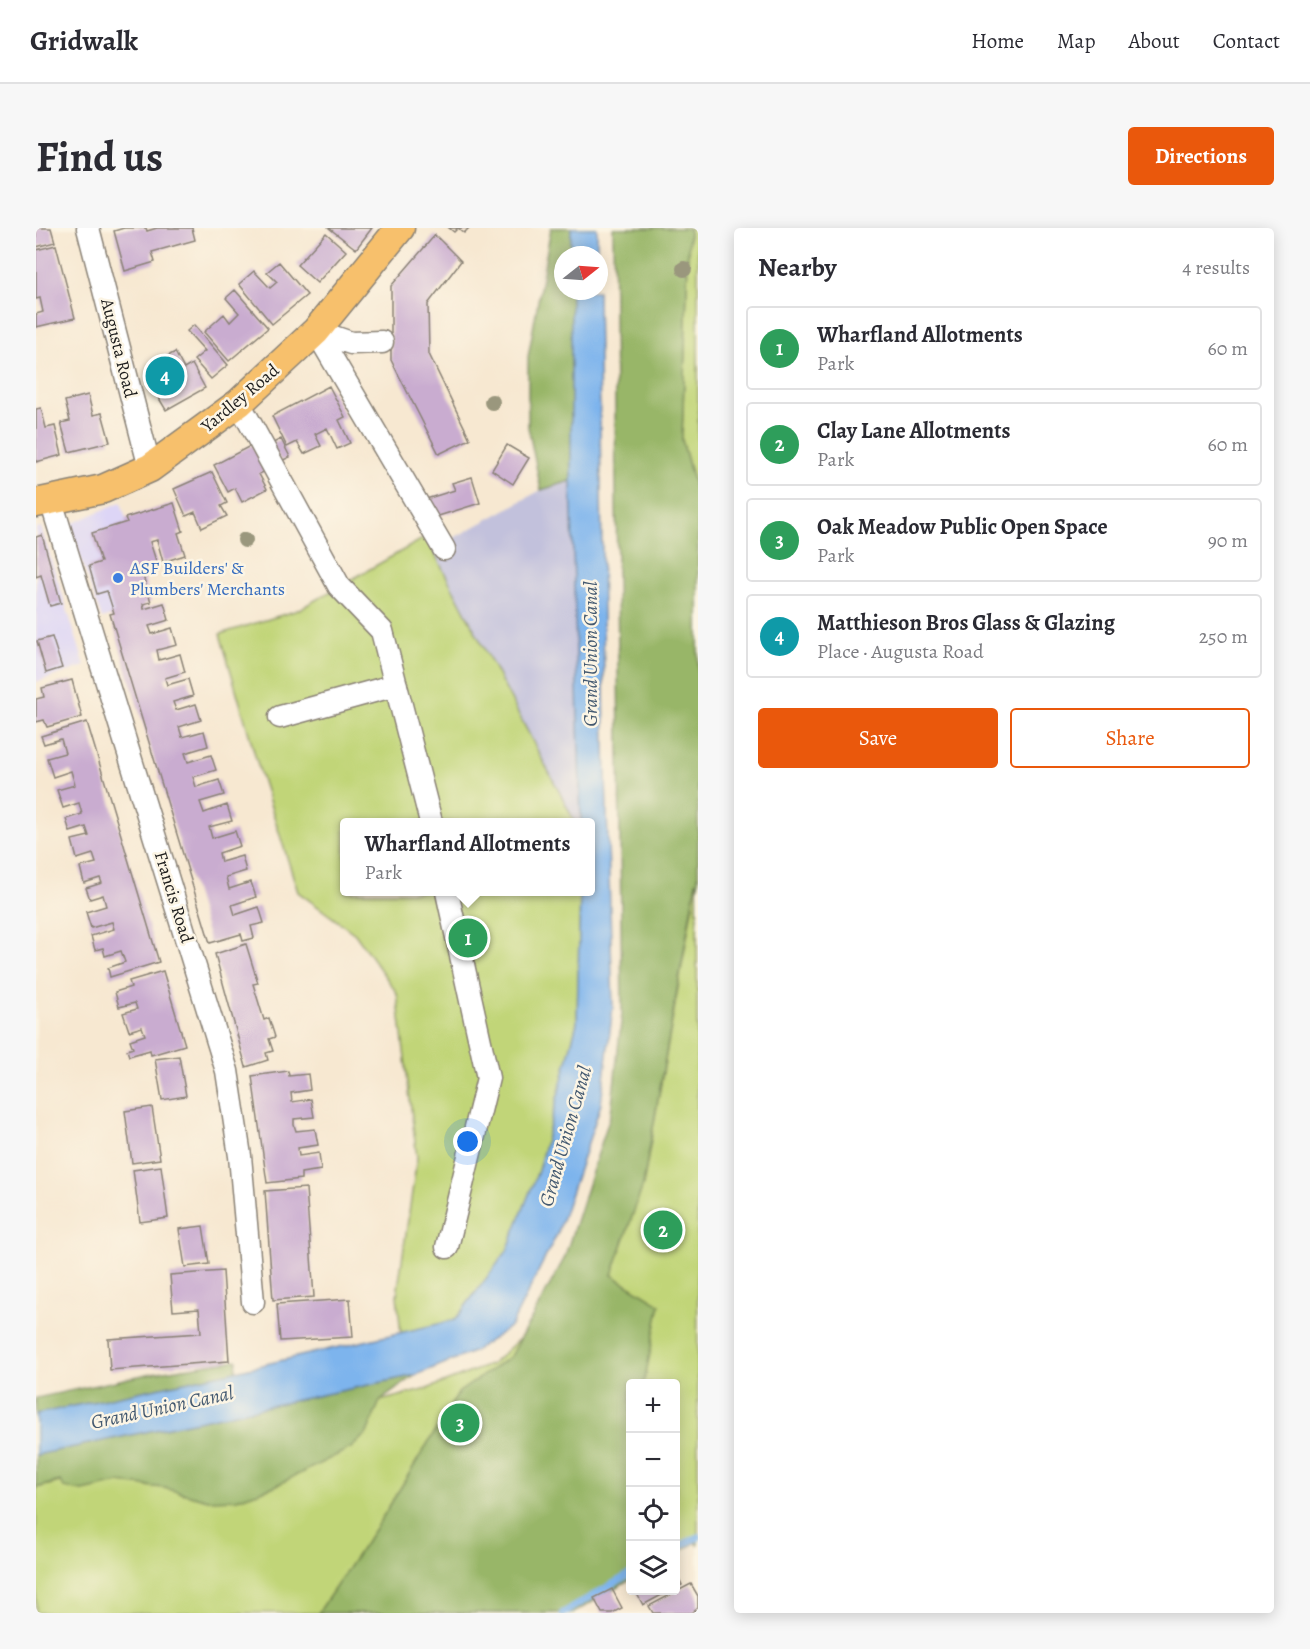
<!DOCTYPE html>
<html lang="en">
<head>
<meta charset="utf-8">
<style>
  body { margin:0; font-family:Alegreya,serif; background:#f7f7f7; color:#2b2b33 }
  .controls { position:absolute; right:18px; bottom:18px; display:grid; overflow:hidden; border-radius:6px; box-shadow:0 3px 15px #0003 }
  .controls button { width:54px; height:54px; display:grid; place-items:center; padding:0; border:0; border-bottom:2px solid #e1e1e2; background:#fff; color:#2b2b33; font:30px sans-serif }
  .compass { position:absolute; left:518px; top:18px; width:54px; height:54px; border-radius:50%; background:#fff; box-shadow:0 3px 15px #0003; rotate:73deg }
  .you { position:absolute; left:432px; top:914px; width:21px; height:21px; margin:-15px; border:4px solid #fff; border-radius:50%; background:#1a73e8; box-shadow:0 0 0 9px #1a73e833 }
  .badge { display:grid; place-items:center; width:39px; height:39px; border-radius:50%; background:#ea580c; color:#fff; font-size:20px; font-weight:700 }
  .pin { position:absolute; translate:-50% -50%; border:3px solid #fff; box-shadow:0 2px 6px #0006 }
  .popup { position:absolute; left:304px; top:590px; width:255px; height:78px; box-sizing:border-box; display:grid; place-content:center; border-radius:6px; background:#fff; filter:drop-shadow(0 2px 4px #0005); font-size:20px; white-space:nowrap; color:#7c7c81 }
  .popup b { font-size:22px; color:#2b2b33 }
  .popup::after { content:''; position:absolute; left:50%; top:100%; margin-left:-12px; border:12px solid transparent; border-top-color:#fff }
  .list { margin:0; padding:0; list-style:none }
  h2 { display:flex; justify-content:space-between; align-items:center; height:78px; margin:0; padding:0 24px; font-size:26px }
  h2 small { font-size:20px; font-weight:400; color:#7c7c81 }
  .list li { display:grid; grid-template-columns:39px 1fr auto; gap:18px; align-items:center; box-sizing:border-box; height:84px; margin:0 12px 12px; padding:0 12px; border:2px solid #e1e1e2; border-radius:6px }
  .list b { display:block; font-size:22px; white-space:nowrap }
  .list p { margin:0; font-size:20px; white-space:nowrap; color:#7c7c81 }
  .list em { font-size:20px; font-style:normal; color:#7c7c81 }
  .actions { display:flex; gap:12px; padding:18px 24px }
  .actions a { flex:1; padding:14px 0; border:2px solid #ea580c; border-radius:6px; text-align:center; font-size:21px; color:#ea580c }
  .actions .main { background:#ea580c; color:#fff }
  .icon { flex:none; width:33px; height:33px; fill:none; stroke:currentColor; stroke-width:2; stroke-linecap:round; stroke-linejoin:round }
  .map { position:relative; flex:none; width:662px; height:1385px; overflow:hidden; border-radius:6px }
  header { display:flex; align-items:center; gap:36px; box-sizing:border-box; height:84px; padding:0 30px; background:#fff; border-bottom:2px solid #e1e1e2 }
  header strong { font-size:28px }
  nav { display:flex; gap:33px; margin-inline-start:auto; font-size:21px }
  .intro { display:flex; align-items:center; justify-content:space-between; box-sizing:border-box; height:144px; padding:0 36px }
  h1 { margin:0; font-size:42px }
  .button { padding:15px 27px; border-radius:6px; background:#ea580c; color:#fff; font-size:21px; font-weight:700 }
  main { display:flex; gap:36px; padding:0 36px }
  aside { flex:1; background:#fff; border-radius:6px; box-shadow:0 3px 15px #0003 }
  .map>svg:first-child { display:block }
  .built { fill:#ddd5f6 }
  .industrial { fill:#c2c1dc }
  .green { fill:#c1d578; stroke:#6e784a; stroke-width:1.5 }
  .forest { fill:#98b668; stroke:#5a6942; stroke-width:1.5 }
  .water { fill:#7db4ed; stroke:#4c6884; stroke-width:1.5 }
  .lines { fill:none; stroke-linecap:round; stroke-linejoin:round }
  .stream { stroke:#7db4ed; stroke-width:7 }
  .building { fill:#c9acd0 }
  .minor-casing { stroke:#8a8276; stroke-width:25 }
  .major-casing { stroke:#8a8276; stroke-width:31 }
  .minor { stroke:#fff; stroke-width:22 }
  .major { stroke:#f7c06c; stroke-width:28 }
  .tree { fill:#9a977d }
  .shop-dot { fill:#3f7fe0; stroke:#fcf5e5; stroke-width:2 }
  .labels { text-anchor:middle; stroke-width:5; stroke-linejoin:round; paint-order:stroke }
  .street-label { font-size:18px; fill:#1c1c1c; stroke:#fcf5e5 }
  .shop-label { font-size:18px; fill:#366cbe; stroke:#fcf5e5; text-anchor:start }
  .water-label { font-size:20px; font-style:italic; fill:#435970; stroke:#fcf5e5 }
</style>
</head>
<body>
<header>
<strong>Gridwalk</strong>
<nav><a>Home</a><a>Map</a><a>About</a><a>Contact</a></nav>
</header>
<div class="intro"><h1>Find us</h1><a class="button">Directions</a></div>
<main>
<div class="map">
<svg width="662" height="1385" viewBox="0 0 662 1385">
  <rect width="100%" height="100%" fill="#fcf5e5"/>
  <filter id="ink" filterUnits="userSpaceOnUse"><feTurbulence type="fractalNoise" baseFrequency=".0167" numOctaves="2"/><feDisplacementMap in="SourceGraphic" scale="12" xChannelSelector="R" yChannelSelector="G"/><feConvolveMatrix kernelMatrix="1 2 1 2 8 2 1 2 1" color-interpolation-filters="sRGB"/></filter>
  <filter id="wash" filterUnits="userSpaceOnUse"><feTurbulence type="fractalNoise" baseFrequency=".008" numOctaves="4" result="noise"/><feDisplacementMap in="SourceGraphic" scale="24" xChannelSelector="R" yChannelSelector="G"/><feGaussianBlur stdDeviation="1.35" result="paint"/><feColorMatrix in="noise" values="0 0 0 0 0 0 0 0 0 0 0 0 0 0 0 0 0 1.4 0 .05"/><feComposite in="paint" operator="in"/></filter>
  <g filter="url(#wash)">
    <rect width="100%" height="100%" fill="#f7e8d1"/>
    <!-- built -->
    <path class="built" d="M85 274 115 373 66 391 33 297Z
      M5 299 49 438 0 454V300Z"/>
    <!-- industrial -->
    <path class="industrial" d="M535 253 545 594H539L396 322 505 262Z"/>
    <!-- green -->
    <path class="green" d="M653 0H662V271L646 212Z
      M390 309 539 594H309V664H544L541 795 502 943 471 1023 419 1092 365 1106 361 1067 381 930 361 765 319 706 262 664 224 544 184 406 262 382Z
      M661 653 662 1317 660 1314 640 1326V1156H594V1352L537 1385H0V1260L391 1161 456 1136 484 1110 499 1085 607 957Z"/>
    <!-- forest -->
    <path class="forest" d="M515 0H535V27H527V63H535V253L505 262 492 199V129Z
      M577 0H653L646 212 662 271V656L660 654 607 957 576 1047 624 1076 608 1155 594 1156V1352L537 1385H282L346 1290 423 1164 475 1128 528 1031 575 885 586 785Z
      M201 1132 200 1143 0 1186V1170L121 1144Z
      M380 1147 344 1173 331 1205 315 1220 239 1258 201 1271 172 1272 128 1260 82 1255 47 1263 28 1260 25 1253 0 1260V1227Z"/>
    <!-- water -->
    <path class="water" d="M535 0H561V27H535Z
      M535 63H562L569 516 577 779 565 876 522 1004 475 1098 437 1124 380 1147 0 1227V1186L200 1143 419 1092 471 1023 502 943 541 795 544 664H555V594H545L535 253Z"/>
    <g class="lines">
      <!-- stream -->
      <path class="stream" d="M640 1320 662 1309
        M527 1385 594 1346"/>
    </g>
    <g id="blocks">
      <!-- building -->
      <path class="building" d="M0 0H15L19 14 0 19Z
        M88 0H110L111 3 121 0H156L159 12 116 24 119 34 89 43 78 3Z
        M293 0H336L320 21Z
        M413 0H433L428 5 422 0 418 4Z
        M290 5 310 23 281 55 261 37Z
        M399 7 425 33 392 76 393 126 434 211 403 226 355 132V58Z
        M20 17 39 90 0 99V86L7 84 4 70 0 71V22Z
        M243 34 271 67 236 96 203 56 218 43 234 60 241 54 231 44Z
        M199 62 232 100 193 133 168 104 188 86 194 94 203 85 190 70Z
        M158 97 192 137 175 151 158 132 169 123 151 103Z
        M139 124 148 141 156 136 169 160 130 182 118 162 125 158 114 138Z
        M293 158 309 189 303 192 314 215 301 221 291 200 279 206 285 218 268 226 261 214 251 219 236 188Z
        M52 167 57 187 66 185 74 214 33 224 25 195 34 193 29 173Z
        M5 180 10 200 19 198 26 227 0 234V181Z
        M245 211 254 229 245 233 235 216Z
        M216 217 230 243 223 246 231 261 206 274 199 260 192 264 178 237Z
        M471 217 493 230 477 256 456 242Z
        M176 244 191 275 185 278 191 288 166 300 159 284 150 288 138 261Z
        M436 249 444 275 396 290 390 271 419 262 416 255Z
        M138 275 147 303 142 305 149 327 127 334 121 312 114 314 121 336 105 341 115 374 107 376 108 381 128 375 133 392 113 398 116 406 136 400 141 417 121 422 123 432 144 426 149 444 129 450 131 457 152 451 157 468 137 474 140 482 160 476 165 492 143 499 146 509 168 503 172 518 149 525 152 534 175 527 180 542 157 549 160 559 183 552 188 567 164 574 168 585 191 577 196 593 173 599 176 610 199 603 204 618 183 625 185 634 206 628 210 643 190 649 193 661 215 654 220 669 196 677 199 687 223 679 228 695 215 698 218 710 207 713 205 706 174 715 74 386 78 385 71 363 61 366 53 338 65 334 56 305 91 294 89 290Z
        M6 307 25 375 14 378 5 347 0 349V309Z
        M16 409 26 440 10 445 1 413Z
        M36 452 46 489 11 499 8 492 0 494V471L8 469 6 460Z
        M51 494 123 734 74 749 72 740 89 734 85 723 69 728 67 720 59 722 55 708 78 701 76 694 55 700 50 684 70 678 67 667 54 671 50 660 66 655 64 650 48 655 44 639 60 635 57 626 41 631 36 612 53 608 50 599 34 604 30 591 46 586 43 575 27 580 21 562 39 557 35 543 17 549 11 530 29 525 25 511 8 516 5 508Z
        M210 716 222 755 217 756 228 792 233 790 239 809 233 811 237 823 230 825 232 832 210 839 179 726Z
        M127 743 149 817 115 827 114 822 93 828 91 822 97 820 94 812 109 807 106 799 93 803 87 785 101 781 99 775 83 779 79 764 95 759 93 753Z
        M143 828 150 868 126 872 119 831Z
        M252 843 253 848 272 846 274 862 255 865 256 874 275 871 278 889 258 891V897L260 903 279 901 282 917 262 920 263 928 283 925 285 942 265 945V951L231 955 216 848Z
        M116 879 124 931 96 935 89 883Z
        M125 938 132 990 104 994 97 942Z
        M270 960 278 1069 237 1072 229 963Z
        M167 998 173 1036 149 1039 143 1001Z
        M187 1043 193 1133 74 1142 72 1111 165 1105 163 1081 137 1083 134 1047Z
        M314 1071 317 1109 244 1113 241 1076Z
        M640 1344 646 1357 640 1360Z
        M655 1356 662 1368V1380L656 1385H617L613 1378Z
        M576 1361 586 1380 576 1385H566L558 1370Z
        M599 1362H635L607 1377Z"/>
    </g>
  </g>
  <g filter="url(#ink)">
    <use href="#blocks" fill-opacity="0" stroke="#8a8276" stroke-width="1.5"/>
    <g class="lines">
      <defs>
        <path id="minor" d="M52 0 114 240
          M280 103 408 321
          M280 103 315 115 346 114
          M203 175 303 358 346 403 395 594
          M15 273 191 843 204 928 217 1074
          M244 489 360 457
          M411 664 452 850 411 1019"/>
        <path id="major" d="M0 275 67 261 114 240 203 175 280 103 364 0"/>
      </defs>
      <!-- minor casing -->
      <use href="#minor" class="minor-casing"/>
      <!-- major casing -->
      <use href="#major" class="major-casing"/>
      <!-- minor -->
      <use href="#minor" class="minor"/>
      <!-- major -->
      <use href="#major" class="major"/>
    </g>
    <!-- trees -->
    <g class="tree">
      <circle cx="648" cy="41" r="8"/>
      <circle cx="456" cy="174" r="8"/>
      <circle cx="209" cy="312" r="8"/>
    </g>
  </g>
  <!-- markers -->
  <circle class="shop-dot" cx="82" cy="350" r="6"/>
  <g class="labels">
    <!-- street labels -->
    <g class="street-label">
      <text transform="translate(83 120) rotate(76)" y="6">Augusta Road</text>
      <text transform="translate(204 170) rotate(-40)" y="6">Yardley Road</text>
      <text transform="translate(138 669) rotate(73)" y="6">Francis Road</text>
    </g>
    <!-- shop labels -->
    <g class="shop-label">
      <text x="94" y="346">ASF Builders' &amp;<tspan x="94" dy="21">Plumbers' Merchants</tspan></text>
    </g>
    <!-- water labels -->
    <g class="water-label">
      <text transform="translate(554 426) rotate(-90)" y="7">Grand Union Canal</text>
      <text transform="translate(529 908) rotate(-74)" y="7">Grand Union Canal</text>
      <text transform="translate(126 1179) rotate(-12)" y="7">Grand Union Canal</text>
    </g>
  </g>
</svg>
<div class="controls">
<button>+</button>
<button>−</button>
<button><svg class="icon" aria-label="locate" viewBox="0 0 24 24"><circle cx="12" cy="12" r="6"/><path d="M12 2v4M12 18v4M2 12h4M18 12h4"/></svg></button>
<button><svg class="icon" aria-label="layers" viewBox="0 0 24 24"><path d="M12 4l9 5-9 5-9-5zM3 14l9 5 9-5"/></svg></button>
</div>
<svg class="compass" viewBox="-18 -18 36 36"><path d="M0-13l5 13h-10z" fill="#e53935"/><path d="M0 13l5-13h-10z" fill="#7c7c81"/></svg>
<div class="you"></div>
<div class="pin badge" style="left:432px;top:710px;background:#2e9e5b">1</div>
<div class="popup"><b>Wharfland Allotments</b>Park</div>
<div class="pin badge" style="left:627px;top:1002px;background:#2e9e5b">2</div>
<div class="pin badge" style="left:424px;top:1195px;background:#2e9e5b">3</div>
<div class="pin badge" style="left:129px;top:148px;background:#0f9aa8">4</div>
</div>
<aside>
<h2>Nearby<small>4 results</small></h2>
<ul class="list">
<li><span class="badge" style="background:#2e9e5b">1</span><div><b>Wharfland Allotments</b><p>Park</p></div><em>60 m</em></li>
<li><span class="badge" style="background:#2e9e5b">2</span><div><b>Clay Lane Allotments</b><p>Park</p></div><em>60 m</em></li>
<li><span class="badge" style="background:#2e9e5b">3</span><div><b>Oak Meadow Public Open Space</b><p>Park</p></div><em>90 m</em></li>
<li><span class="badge" style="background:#0f9aa8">4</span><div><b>Matthieson Bros Glass &amp; Glazing</b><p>Place · Augusta Road</p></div><em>250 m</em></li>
</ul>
<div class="actions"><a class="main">Save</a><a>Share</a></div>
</aside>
</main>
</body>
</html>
